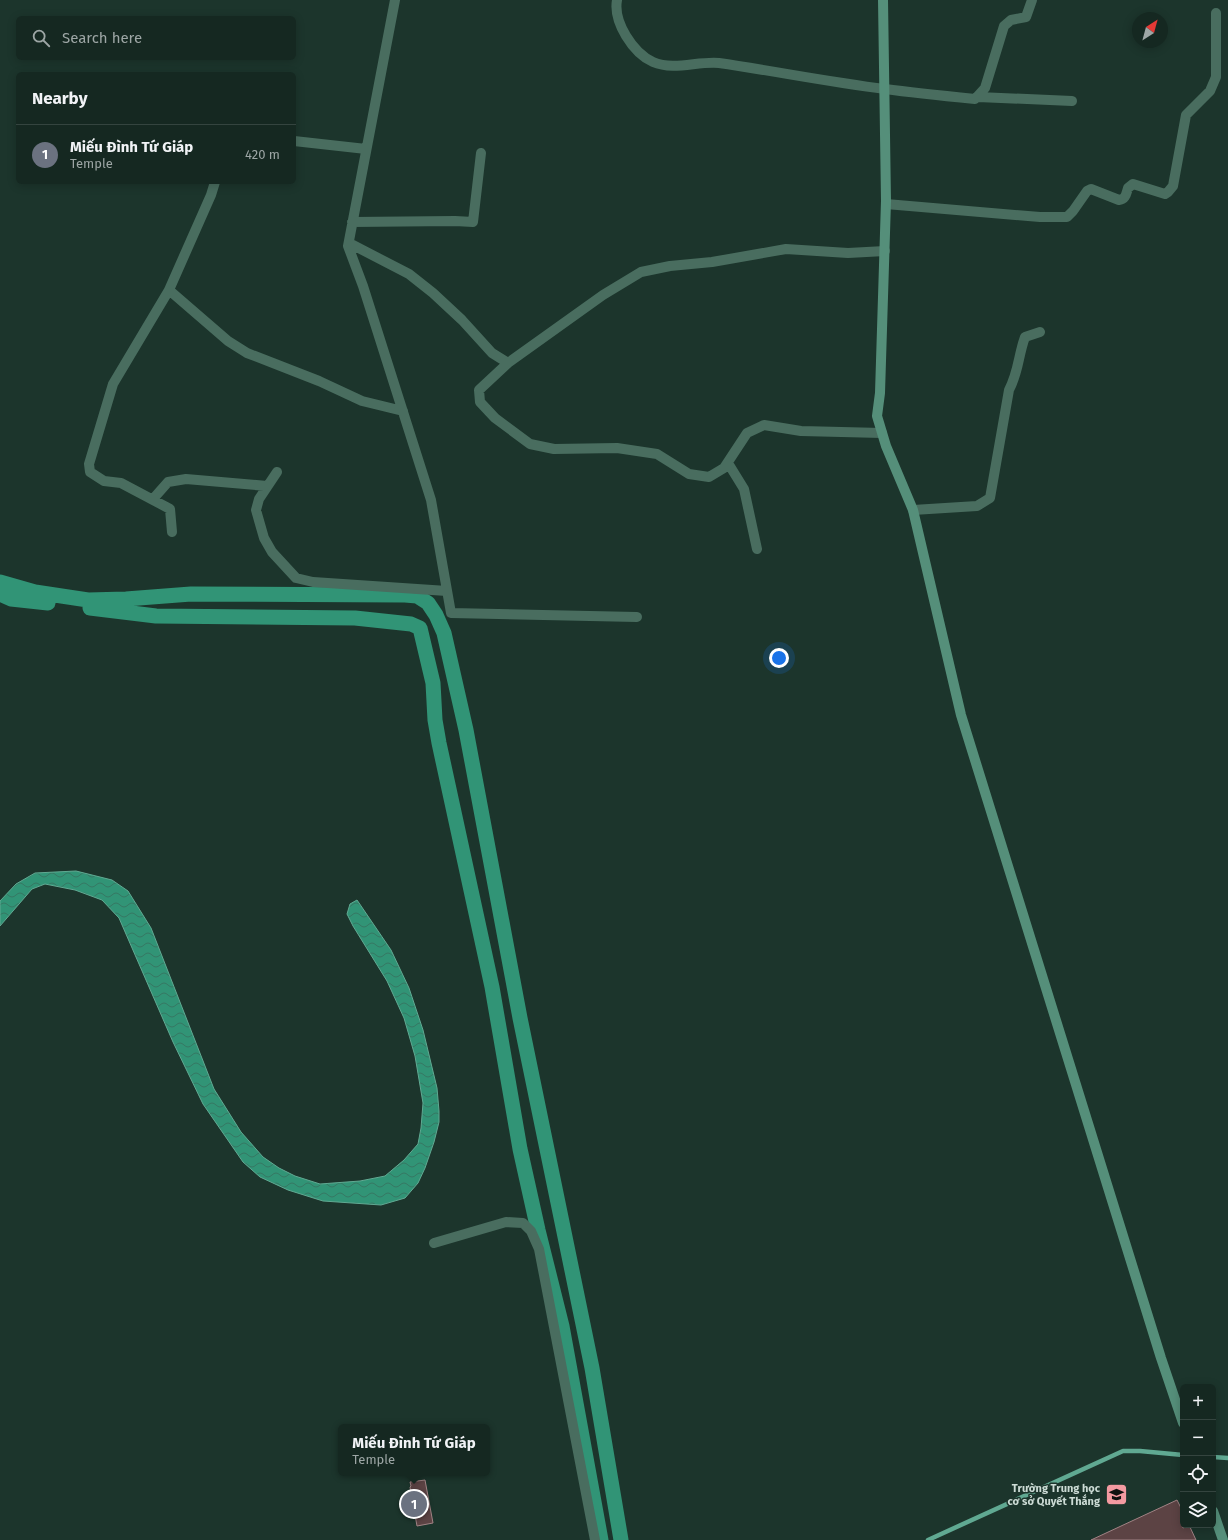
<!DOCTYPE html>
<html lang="en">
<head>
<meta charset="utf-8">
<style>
  body { margin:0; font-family:"Fira Sans",sans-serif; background:#1e302a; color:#f1f3f6 }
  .controls { position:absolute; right:12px; bottom:12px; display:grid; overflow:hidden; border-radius:6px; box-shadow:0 2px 10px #0003 }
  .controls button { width:36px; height:36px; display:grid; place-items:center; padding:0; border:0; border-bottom:1px solid #34443f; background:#152821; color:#f1f3f6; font:20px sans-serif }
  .compass { position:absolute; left:1132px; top:12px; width:36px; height:36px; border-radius:50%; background:#152821; box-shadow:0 2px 10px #0003; rotate:36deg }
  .you { position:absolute; left:779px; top:658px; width:14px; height:14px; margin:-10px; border:3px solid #fff; border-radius:50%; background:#1a73e8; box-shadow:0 0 0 6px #1a73e833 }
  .badge { display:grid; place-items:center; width:26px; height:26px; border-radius:50%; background:#8c9099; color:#fff; font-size:13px; font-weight:700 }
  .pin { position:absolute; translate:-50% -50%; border:2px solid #fff; box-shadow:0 1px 4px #0006 }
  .popup { position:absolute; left:338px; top:1424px; width:152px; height:52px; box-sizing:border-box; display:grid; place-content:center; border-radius:6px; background:#152821; filter:drop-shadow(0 1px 3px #0005); font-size:13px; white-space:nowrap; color:#9da6a5 }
  .popup b { font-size:15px; color:#f1f3f6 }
  .popup::after { content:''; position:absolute; left:50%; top:100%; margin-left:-8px; border:8px solid transparent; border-top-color:#152821 }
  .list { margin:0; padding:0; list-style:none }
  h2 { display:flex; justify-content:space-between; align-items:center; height:52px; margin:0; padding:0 16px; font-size:17px }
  h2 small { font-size:13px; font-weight:400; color:#9da6a5 }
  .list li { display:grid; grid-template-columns:26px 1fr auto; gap:12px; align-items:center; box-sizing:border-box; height:60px; padding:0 16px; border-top:1px solid #34443f }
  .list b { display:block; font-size:15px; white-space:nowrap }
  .list p { margin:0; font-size:13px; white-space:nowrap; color:#9da6a5 }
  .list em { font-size:13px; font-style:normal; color:#9da6a5 }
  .icon { flex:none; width:22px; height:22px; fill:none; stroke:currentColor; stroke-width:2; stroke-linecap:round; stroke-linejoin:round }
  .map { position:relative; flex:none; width:1228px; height:1540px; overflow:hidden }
  .search { position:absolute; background:#152821; box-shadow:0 2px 10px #0003; left:16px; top:16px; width:280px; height:44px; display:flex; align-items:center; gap:10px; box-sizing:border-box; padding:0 14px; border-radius:6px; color:#9da6a5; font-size:15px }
  .panel { position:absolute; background:#152821; box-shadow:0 2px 10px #0003; left:16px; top:72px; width:280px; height:112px; border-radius:6px }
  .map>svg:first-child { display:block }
  .water { fill:url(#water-waves); stroke:#60a992 }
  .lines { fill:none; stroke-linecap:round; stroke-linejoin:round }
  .stream { stroke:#60a992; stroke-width:4.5 }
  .canal { stroke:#319476; stroke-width:15 }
  .building { fill:#5c4344; stroke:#a18385 }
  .street { stroke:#496d5f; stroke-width:10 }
  .secondary { stroke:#558f7a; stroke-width:10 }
  .labels { text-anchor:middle; stroke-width:3; stroke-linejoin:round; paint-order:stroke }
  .poi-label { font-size:11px; font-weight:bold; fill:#ccdbd5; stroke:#1c352c; text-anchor:end }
</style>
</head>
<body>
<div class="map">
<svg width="1228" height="1540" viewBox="0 0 1228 1540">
  <defs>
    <pattern id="water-waves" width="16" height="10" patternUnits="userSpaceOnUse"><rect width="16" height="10" fill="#319476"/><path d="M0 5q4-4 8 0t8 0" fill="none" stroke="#357763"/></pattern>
  </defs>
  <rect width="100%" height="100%" fill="#1c352c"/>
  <!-- water -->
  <path class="water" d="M76 871 112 880 128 891 151 928 214 1089 241 1132 263 1157 279 1168 295 1176 320 1184 360 1181 385 1176 404 1160 418 1144 421 1128 423 1103 415 1056 404 1018 387 981 353 926 347 914 350 904 357 900 391 950 409 988 423 1030 437 1088 439 1111V1122L434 1142 425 1168 418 1183 405 1198 381 1205 323 1201 288 1190 260 1177 243 1162 203 1104 173 1042 119 918 102 900 75 890 45 884 32 889 0 926V901L16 884 35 873Z"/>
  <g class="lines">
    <!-- stream -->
    <path class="stream" d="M1213 1457 1228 1458
      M928 1540 1123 1451H1140L1183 1455"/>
    <!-- canal -->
    <path class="canal" d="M0 582 35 592 88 600 126 599 191 594 405 595 417 596 428 603 436 615 444 633 466 730 520 1018 592 1368 621 1540
      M0 594 11 599 48 603
      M90 608 156 616 355 618 411 624 420 628 433 683 435 720 439 743 492 987 520 1149 538 1230 562 1326 601 1540"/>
  </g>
  <!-- building -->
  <path class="building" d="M425 1480 433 1523 417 1526 410 1487 411 1486 410 1482Z
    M1177 1500 1183 1512V1528L1189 1525 1196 1540H1091Z"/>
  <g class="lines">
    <!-- street -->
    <path class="street" d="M395 0 348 246 363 286 431 500 451 613 637 617
      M617 0C613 22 633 53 653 62 674 71 697 61 719 63 774 71 829 82 885 89 915 93 945 96 975 99L985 88 1004 26 1011 20 1026 17 1032 0
      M978 97 1072 101
      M294 141 366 149
      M886 204 1040 217H1067L1073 211 1087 191 1091 189 1119 200C1126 199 1126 194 1128 188L1133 184 1165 194 1168 192 1173 186 1186 115 1210 91 1216 77V13
      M352 222 455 221 473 222 481 153
      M349 243 409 274 433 293 462 320 492 353 508 363 603 295 641 272 670 266 712 262 786 249 848 253 885 251
      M169 290 228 341 247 353 319 381 362 401 403 411
      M508 363 479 390 480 402 495 418 530 444 554 449 617 448 657 454 689 474 709 477 724 468 747 433 764 425 801 431 882 433
      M728 463 744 489 757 549
      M277 472 259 499 256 510 264 538 272 552 296 578 313 582 447 591
      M153 499 168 482 186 479 267 486
      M913 510 977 506 990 498 1009 390C1019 371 1018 356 1025 337L1040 332
      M172 532 170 509 121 483 104 481 90 472 89 464 113 384 169 290 211 195 215 182
      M434 1243 506 1222 523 1223 531 1231 539 1249 595 1540"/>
    <!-- secondary -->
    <path class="secondary" d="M883 0 886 201 880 393 877 416 886 446 913 510 961 715 1161 1358 1183 1423
      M1213 1511 1223 1540"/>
  </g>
  <!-- icons -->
  <defs>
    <symbol id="school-square" viewBox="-11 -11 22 22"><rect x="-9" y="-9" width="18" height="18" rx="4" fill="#f49aa1" stroke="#1c352c"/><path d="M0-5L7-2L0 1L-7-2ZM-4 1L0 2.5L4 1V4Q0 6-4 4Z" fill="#111"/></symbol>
  </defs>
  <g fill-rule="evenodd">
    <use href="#school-square" x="1104" y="1482" width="25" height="25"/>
  </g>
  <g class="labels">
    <!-- poi labels -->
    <g class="poi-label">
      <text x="1100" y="1492">Trường Trung học<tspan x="1100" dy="13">cơ sở Quyết Thắng</tspan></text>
    </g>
  </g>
</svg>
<div class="controls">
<button>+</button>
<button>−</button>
<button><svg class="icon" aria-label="locate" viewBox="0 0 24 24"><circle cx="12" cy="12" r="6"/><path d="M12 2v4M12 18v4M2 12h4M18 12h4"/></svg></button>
<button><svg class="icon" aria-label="layers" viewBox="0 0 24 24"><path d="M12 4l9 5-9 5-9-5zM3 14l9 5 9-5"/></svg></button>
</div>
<svg class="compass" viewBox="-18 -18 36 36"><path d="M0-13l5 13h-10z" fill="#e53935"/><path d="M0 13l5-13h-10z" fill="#9da6a5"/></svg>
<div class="you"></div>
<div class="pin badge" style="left:414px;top:1504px;background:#6b7280">1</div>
<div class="popup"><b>Miếu Đình Tứ Giáp</b>Temple</div>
<div class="search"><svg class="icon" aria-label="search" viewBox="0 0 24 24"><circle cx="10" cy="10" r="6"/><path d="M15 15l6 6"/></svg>Search here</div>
<section class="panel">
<h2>Nearby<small></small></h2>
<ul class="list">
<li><span class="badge" style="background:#6b7280">1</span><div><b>Miếu Đình Tứ Giáp</b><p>Temple</p></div><em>420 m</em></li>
</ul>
</section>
</div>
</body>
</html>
